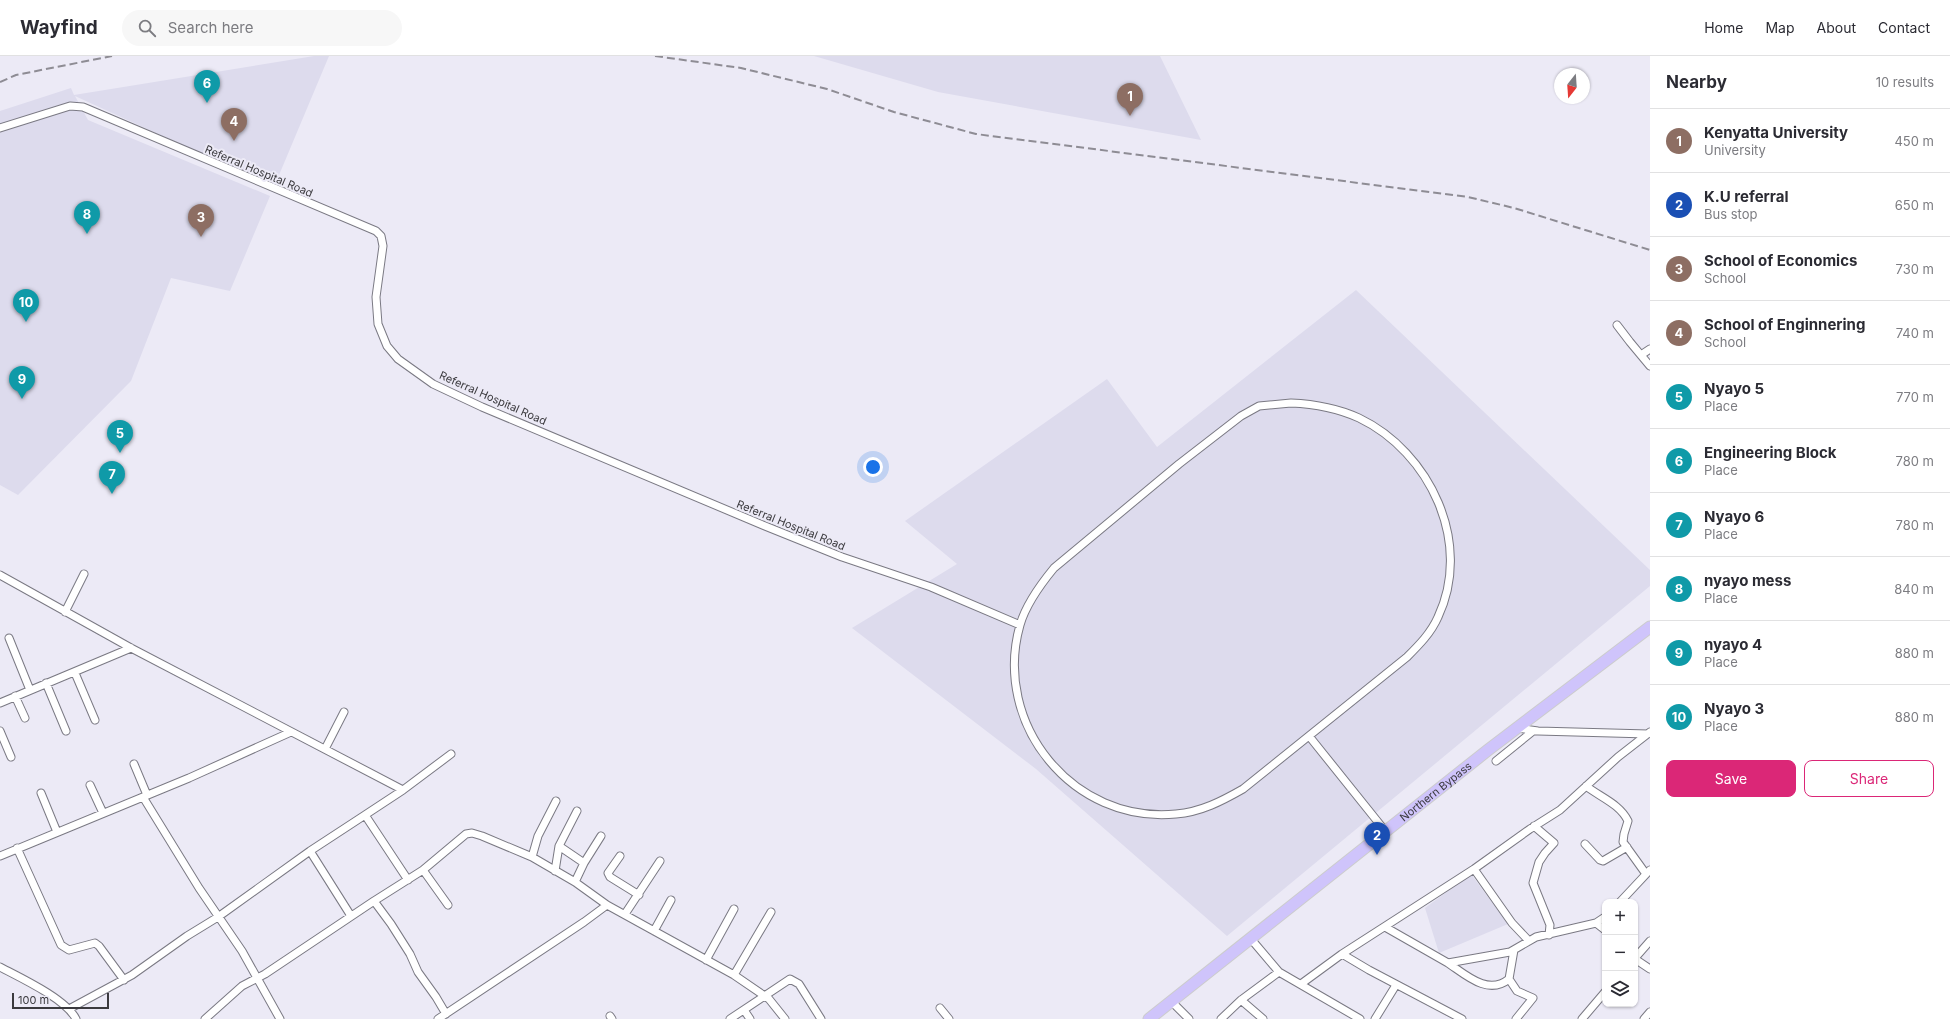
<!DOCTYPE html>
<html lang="en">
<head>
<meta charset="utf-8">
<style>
  body { margin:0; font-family:Inter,sans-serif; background:#f7f7f7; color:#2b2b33 }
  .controls { position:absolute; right:12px; bottom:12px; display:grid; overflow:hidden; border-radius:8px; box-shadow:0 1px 3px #0004 }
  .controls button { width:36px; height:36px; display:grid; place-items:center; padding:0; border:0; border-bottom:1px solid #e1e1e2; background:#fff; color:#2b2b33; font:20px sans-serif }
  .compass { position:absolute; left:1554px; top:12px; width:36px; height:36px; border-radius:50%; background:#fff; box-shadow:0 1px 3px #0004; rotate:197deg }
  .scale { position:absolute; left:12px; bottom:10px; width:97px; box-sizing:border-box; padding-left:4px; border:2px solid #3b3a3e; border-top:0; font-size:11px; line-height:14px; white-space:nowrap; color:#3b3a3e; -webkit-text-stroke:3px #eceaf6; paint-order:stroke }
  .you { position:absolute; left:873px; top:411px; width:14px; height:14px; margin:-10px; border:3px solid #fff; border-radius:50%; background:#1a73e8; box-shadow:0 0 0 6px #1a73e833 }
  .badge { display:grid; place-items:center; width:26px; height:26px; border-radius:50%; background:#db2777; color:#fff; font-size:13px; font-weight:700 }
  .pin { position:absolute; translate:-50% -33px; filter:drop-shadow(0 1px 2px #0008) }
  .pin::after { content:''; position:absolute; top:21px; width:14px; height:12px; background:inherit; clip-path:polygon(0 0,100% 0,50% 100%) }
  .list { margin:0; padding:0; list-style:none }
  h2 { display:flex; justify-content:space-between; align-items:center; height:52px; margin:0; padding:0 16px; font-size:17px }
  h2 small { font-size:13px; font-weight:400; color:#7c7c81 }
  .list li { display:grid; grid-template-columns:26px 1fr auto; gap:12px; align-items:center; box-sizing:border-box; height:64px; padding:0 16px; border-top:1px solid #e1e1e2 }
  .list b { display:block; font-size:15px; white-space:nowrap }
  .list p { margin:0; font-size:13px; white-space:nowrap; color:#7c7c81 }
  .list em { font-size:13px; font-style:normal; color:#7c7c81 }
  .actions { display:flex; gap:8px; padding:12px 16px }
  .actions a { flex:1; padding:9px 0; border:1px solid #db2777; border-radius:8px; text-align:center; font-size:14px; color:#db2777 }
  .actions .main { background:#db2777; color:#fff }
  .icon { flex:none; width:22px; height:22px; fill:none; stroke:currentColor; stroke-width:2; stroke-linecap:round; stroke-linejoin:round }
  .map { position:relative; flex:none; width:1650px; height:963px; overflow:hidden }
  header { display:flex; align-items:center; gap:24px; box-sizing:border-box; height:56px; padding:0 20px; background:#fff; border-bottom:1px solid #e1e1e2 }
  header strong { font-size:19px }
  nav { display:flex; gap:22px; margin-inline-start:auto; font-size:14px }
  .search { width:280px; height:36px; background:#f7f7f7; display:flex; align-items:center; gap:10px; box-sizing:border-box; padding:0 14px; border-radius:22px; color:#7c7c81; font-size:15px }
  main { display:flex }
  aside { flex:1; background:#fff }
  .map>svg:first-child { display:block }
  .built { fill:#dddbed }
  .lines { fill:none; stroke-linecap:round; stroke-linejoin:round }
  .minor-casing { stroke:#7a7983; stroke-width:9 }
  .primary-casing { stroke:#cccccd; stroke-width:13 }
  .minor { stroke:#fff; stroke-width:7 }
  .primary { stroke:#cfc4fb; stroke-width:11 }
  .rail { stroke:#8e8c94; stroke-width:2; stroke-dasharray:8 4; stroke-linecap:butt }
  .labels { text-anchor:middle; stroke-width:4; stroke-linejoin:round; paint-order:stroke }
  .street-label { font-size:11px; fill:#3b3a3e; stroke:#eceaf6 }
</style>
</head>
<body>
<header>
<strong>Wayfind</strong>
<div class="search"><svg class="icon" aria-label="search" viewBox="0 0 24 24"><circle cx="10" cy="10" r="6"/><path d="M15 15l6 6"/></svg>Search here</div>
<nav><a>Home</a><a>Map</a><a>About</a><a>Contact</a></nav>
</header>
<main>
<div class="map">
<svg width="1650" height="963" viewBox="0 0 1650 963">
  <rect width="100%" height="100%" fill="#eceaf6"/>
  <!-- built -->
  <path class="built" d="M314 0H329L274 131 75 40 88 64 270 140 230 235 171 222 131 325 18 439 0 429V55L71 32 74 39Z
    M814 0H1160L1201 84 938 36Z
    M1356 234 1650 514V530L1227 880 1036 713 852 572 957 508 905 465 1107 323 1157 391Z
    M1471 818 1508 868 1439 897 1425 852Z"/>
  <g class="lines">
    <defs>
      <path id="minor" d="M0 72 70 50 83 51 376 175 381 180 383 190 376 241 378 268 387 290 398 303 433 328 482 351 765 470 842 501 931 531 1020 569
        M1617 269 1630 286 1650 310
        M1641 299 1650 293
        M1291 347C1315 348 1337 352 1359 362 1430 396 1473 487 1438 561 1431 577 1419 589 1407 601L1243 733C1222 745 1201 756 1176 758 1073 768 992 668 1020 569 1026 548 1040 529 1054 512L1179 408 1241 360 1259 350Z
        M0 519 131 592 403 734
        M65 556 84 518
        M9 582 30 634
        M75 617 95 664
        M46 627 66 675
        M15 640 25 662
        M0 647 131 592
        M1517 672 1538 675 1648 678
        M0 675 11 701
        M1309 680 1386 776
        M325 693 344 656
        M1496 705 1533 675
        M134 708 147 739
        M90 729 103 757
        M1586 730C1600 741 1620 748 1628 765L1624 778 1623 786 1646 818
        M41 737 57 776
        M143 741 199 832 242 895 280 963
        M577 755 559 790 584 807
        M1534 770 1554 787 1545 797 1539 806 1533 827 1550 869 1549 879
        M1585 788 1600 804 1603 805 1627 791
        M17 792 61 889 69 894 95 887 99 890 124 924
        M310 795 351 860
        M0 800 189 722 291 676
        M620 800 608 817 610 821 639 839
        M532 801 538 780 556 745
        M1474 813 1512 867 1529 885
        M423 814 448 849
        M555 815 559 790
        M408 824 365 759 403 734 451 698
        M575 826 584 807 601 780
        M374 845 423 814 466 778 472 777 482 780 532 801 575 826 607 849 734 919 769 943 785 963
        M1620 846 1650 814
        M625 858 660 805
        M1596 867 1605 874
        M1385 871 1448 907 1510 896 1536 881 1596 867 1605 861
        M654 875 671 844
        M1251 883 1279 916 1360 963
        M1342 898 1369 914 1462 963
        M1635 902 1650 885
        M1635 903 1650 913
        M706 904 734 853
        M1448 907C1466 919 1488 940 1509 923L1514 894
        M0 911C21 922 66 943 76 963
        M734 919 771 856
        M1509 923 1517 935 1533 942 1516 963
        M1301 928 1342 898 1474 813 1530 773 1560 754 1618 701 1650 676
        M1241 944 1263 963
        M1172 946 1189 963
        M940 952 949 963
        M69 953 132 919 187 880 218 861 310 795 365 759
        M744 954 750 963
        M610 960 612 963
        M205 963 242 930 265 918 374 845 391 868 410 898 418 916 436 941 446 958
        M438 963 584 866 607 849
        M730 963 790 923 799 928 821 963
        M1221 963 1241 944 1279 916
        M1375 963 1396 929
        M1582 963 1605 936
        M1644 963 1650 956"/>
      <g id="primary">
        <path id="s1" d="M1149 963 1488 694 1650 571"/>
      </g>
    </defs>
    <!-- minor casing -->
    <use href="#minor" class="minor-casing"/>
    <!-- primary casing -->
    <use href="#primary" class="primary-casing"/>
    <!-- minor -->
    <use href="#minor" class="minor"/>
    <!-- primary -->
    <use href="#primary" class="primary"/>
    <!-- rail -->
    <path class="rail" d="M655 0 741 12 827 33 894 56 976 78 1468 141 1514 152 1650 194
      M0 26 16 19 112 0"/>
  </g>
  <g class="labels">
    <!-- street labels -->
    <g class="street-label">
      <text transform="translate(259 115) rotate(23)" y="4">Referral Hospital Road</text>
      <text transform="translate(493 342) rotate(24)" y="4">Referral Hospital Road</text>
      <text transform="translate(791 469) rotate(22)" y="4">Referral Hospital Road</text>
      <text dy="4" stroke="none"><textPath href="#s1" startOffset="366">Northern Bypass</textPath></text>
    </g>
  </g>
</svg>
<div class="controls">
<button>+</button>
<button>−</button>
<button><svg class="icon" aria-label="layers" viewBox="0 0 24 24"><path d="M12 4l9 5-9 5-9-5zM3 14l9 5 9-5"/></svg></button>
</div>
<svg class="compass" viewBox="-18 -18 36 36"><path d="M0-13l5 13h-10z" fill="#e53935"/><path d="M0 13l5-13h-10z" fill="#7c7c81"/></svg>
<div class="scale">100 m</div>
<div class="you"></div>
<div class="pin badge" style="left:1130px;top:60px;background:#8d6e63">1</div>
<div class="pin badge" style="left:1377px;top:799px;background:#1a4fb4">2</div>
<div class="pin badge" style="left:201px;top:181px;background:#8d6e63">3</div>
<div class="pin badge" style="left:234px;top:85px;background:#8d6e63">4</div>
<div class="pin badge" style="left:120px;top:397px;background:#0f9aa8">5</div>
<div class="pin badge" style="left:207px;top:47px;background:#0f9aa8">6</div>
<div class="pin badge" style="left:112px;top:438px;background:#0f9aa8">7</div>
<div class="pin badge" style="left:87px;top:178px;background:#0f9aa8">8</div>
<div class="pin badge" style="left:22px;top:343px;background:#0f9aa8">9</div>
<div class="pin badge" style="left:26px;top:266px;background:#0f9aa8">10</div>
</div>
<aside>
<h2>Nearby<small>10 results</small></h2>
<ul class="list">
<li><span class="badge" style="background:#8d6e63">1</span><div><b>Kenyatta University</b><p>University</p></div><em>450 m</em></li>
<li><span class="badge" style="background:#1a4fb4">2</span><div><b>K.U referral</b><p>Bus stop</p></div><em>650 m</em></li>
<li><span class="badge" style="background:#8d6e63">3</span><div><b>School of Economics</b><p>School</p></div><em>730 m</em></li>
<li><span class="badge" style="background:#8d6e63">4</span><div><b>School of Enginnering</b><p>School</p></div><em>740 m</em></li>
<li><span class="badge" style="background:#0f9aa8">5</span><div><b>Nyayo 5</b><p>Place</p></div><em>770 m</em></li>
<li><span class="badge" style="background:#0f9aa8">6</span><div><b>Engineering Block</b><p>Place</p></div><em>780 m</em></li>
<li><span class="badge" style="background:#0f9aa8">7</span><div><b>Nyayo 6</b><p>Place</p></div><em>780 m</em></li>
<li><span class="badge" style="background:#0f9aa8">8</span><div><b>nyayo mess</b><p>Place</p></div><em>840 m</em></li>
<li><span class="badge" style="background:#0f9aa8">9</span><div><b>nyayo 4</b><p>Place</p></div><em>880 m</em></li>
<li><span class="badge" style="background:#0f9aa8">10</span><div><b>Nyayo 3</b><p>Place</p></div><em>880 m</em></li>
</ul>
<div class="actions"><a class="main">Save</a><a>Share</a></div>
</aside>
</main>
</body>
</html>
